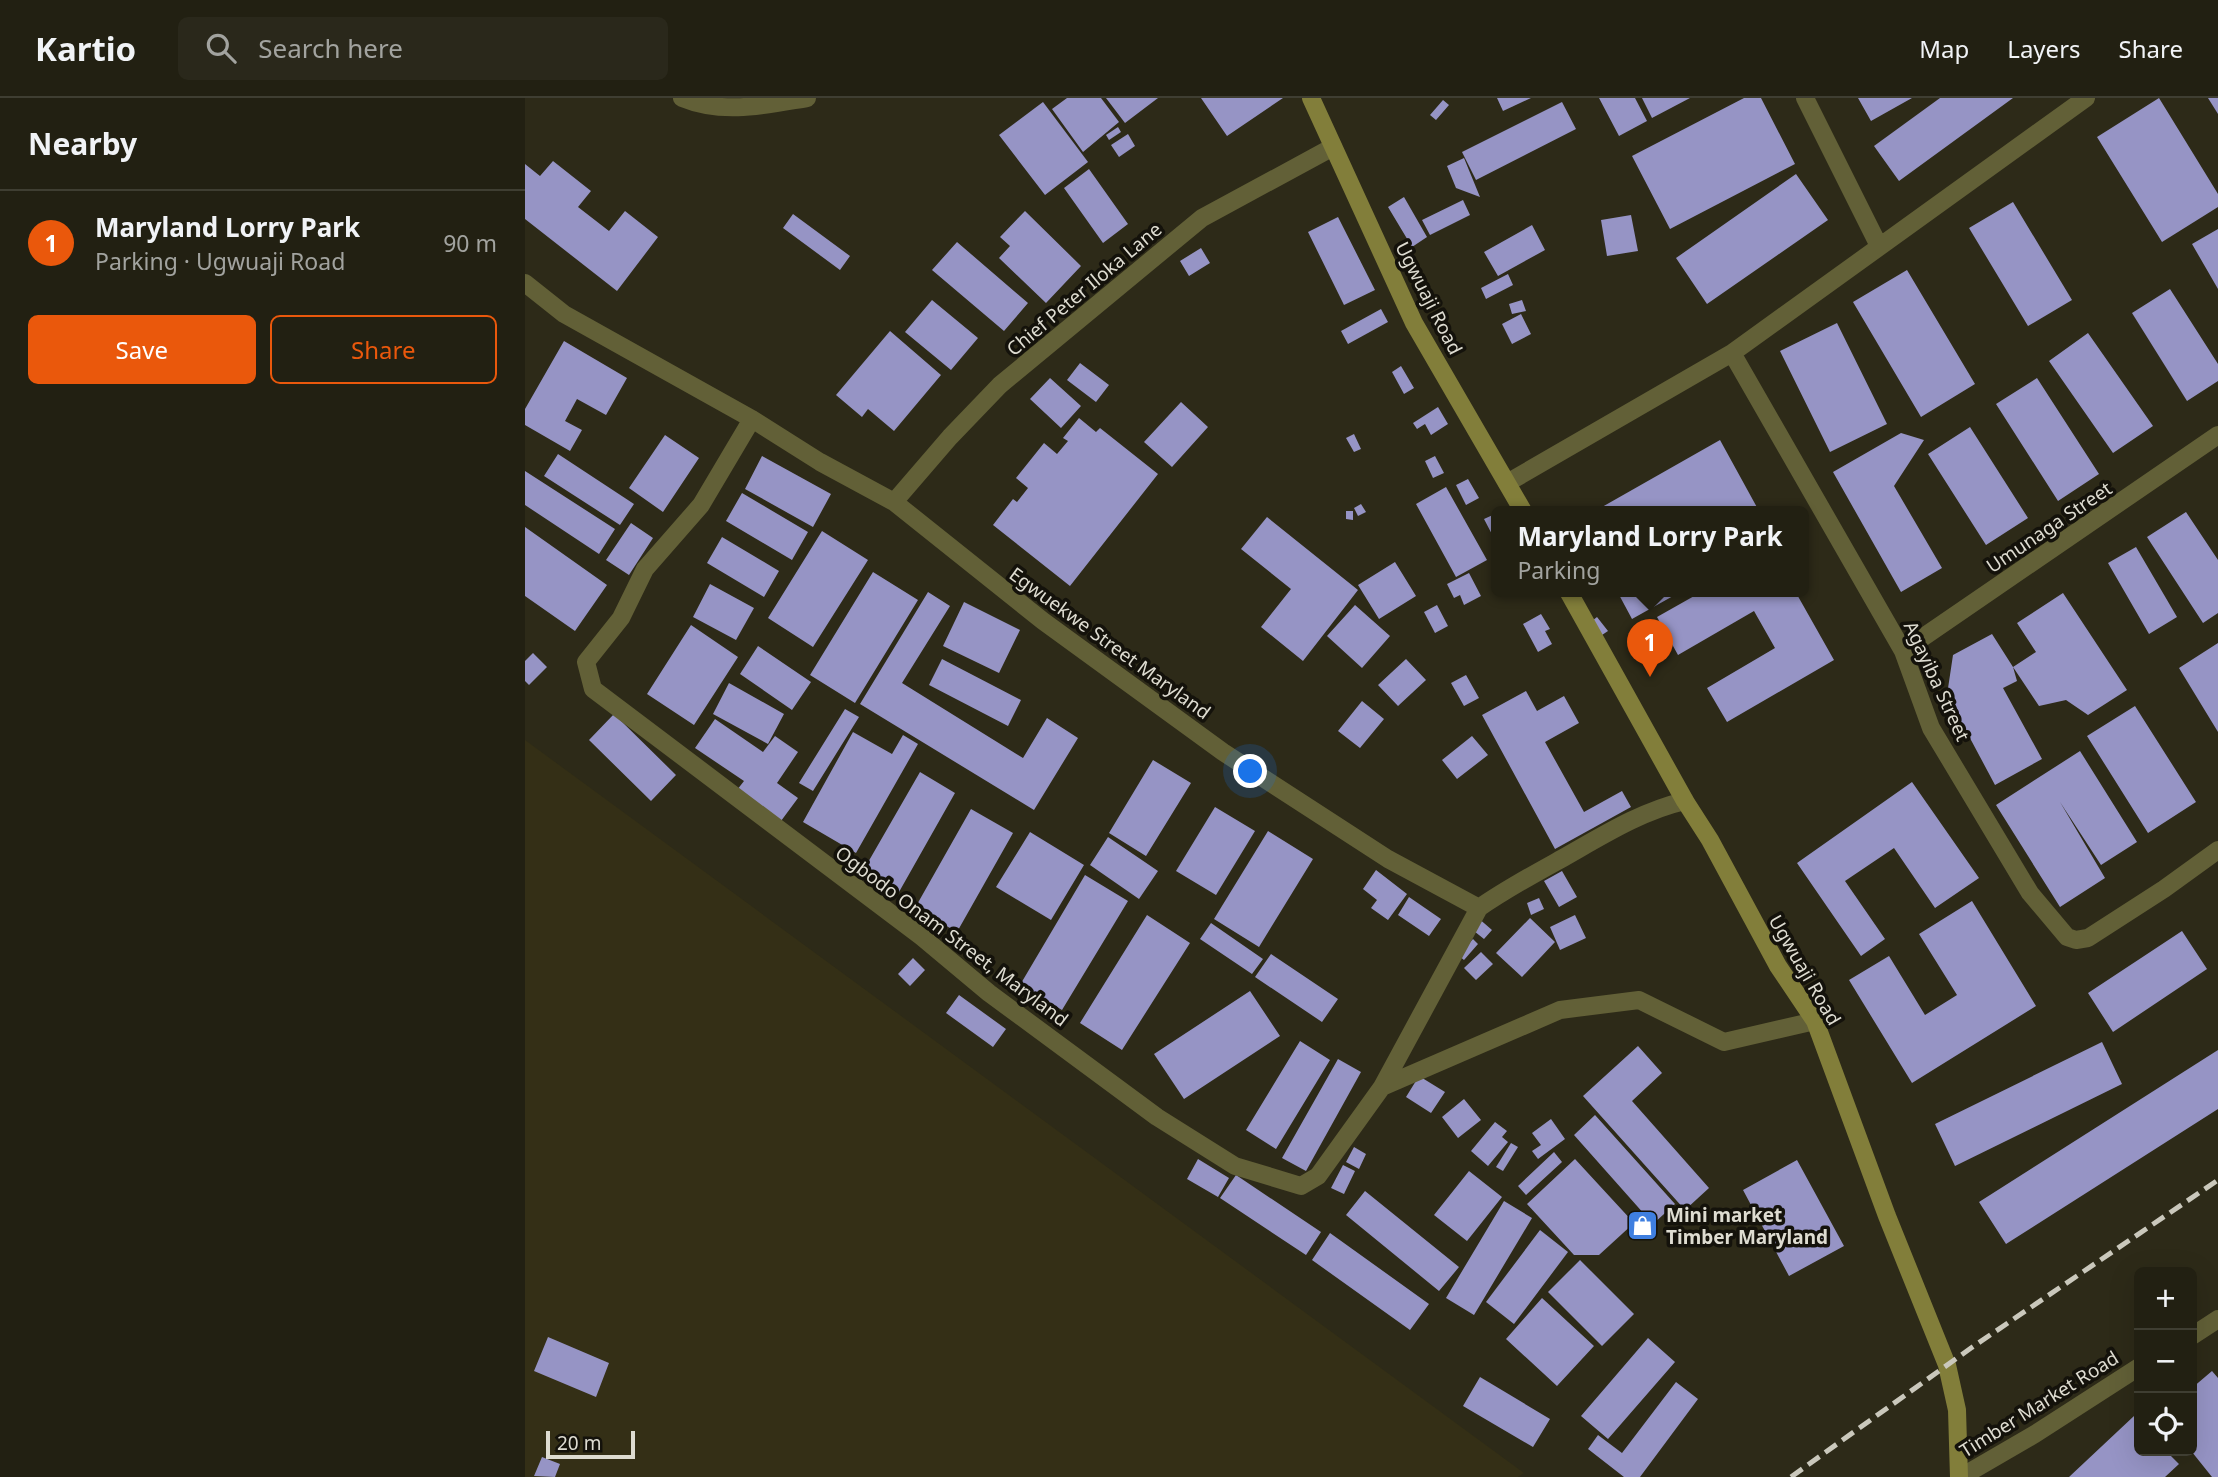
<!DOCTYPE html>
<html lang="en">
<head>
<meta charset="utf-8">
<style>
  body { margin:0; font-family:"Noto Sans",sans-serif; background:#2a281b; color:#f1f3f6 }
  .controls { position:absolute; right:21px; bottom:21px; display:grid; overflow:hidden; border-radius:10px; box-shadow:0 7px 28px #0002 }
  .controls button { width:63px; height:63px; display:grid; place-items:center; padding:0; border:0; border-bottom:2px solid #3f3e32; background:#222012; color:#f1f3f6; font:35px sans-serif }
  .scale { position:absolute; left:21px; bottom:18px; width:89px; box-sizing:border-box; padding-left:7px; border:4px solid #dedcd1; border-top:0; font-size:19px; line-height:24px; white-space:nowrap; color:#dedcd1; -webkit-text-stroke:5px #14120b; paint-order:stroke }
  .you { position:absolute; left:726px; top:674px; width:24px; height:24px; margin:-18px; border:5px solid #fff; border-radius:50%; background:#1a73e8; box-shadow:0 0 0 10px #1a73e833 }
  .badge { display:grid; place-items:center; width:46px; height:46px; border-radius:50%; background:#ea580c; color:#fff; font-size:23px; font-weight:700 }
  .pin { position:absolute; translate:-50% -58px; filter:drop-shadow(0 2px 4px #0008) }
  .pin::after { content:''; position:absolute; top:37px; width:24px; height:21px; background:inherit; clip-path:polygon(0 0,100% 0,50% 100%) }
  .popup { position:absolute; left:966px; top:408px; width:318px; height:91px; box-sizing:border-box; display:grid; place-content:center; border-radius:10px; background:#222012; filter:drop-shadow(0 2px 5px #0005); font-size:23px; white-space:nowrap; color:#a2a39f }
  .popup b { font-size:26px; color:#f1f3f6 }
  .popup::after { content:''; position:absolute; left:50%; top:100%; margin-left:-14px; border:14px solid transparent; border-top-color:#222012 }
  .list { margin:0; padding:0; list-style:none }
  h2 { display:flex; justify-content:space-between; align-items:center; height:91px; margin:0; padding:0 28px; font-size:30px }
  h2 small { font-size:23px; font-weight:400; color:#a2a39f }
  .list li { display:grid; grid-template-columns:46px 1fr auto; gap:21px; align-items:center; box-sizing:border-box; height:105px; padding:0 28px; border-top:2px solid #3f3e32 }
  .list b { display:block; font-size:26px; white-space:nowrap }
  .list p { margin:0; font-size:23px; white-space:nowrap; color:#a2a39f }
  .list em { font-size:23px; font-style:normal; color:#a2a39f }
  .actions { display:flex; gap:14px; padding:21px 28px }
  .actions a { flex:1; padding:16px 0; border:2px solid #ea580c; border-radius:10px; text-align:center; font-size:24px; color:#ea580c }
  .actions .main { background:#ea580c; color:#fff }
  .icon { flex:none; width:38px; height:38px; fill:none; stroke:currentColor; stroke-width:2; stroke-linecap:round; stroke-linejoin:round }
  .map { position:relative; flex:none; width:1693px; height:1379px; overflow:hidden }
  header { display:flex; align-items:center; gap:42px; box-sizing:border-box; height:98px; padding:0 35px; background:#222012; border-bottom:2px solid #3f3e32 }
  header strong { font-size:33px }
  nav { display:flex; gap:38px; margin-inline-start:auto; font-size:24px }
  .search { width:490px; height:63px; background:#2a281b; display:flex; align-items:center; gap:18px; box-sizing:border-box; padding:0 24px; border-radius:10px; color:#a2a39f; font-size:26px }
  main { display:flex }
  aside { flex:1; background:#222012 }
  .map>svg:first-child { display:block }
  .built { fill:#342f16 }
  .building { fill:#9694c5 }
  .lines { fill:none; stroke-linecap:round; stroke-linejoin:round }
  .minor { stroke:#626037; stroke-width:18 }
  .secondary { stroke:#827e3a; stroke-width:18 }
  .rail { stroke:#cac8bc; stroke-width:5; stroke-dasharray:14 7; stroke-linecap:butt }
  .labels { text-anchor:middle; stroke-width:7; stroke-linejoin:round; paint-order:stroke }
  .street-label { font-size:19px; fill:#dedcd1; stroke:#14120b }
  .poi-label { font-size:19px; font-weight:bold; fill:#dedcd1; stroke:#14120b; text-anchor:start }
</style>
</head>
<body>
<header>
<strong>Kartio</strong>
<div class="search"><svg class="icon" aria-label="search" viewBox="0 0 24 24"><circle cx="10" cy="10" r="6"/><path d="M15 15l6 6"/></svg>Search here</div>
<nav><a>Map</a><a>Layers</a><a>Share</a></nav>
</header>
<main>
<aside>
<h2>Nearby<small></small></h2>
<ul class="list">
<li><span class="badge">1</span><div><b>Maryland Lorry Park</b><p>Parking · Ugwuaji Road</p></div><em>90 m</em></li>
</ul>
<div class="actions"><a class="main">Save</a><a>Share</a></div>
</aside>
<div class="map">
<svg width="1693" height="1379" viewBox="0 0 1693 1379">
  <rect width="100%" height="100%" fill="#2d2a18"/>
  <!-- built -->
  <path class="built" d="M0 642 999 1375 993 1379H0Z"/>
  <!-- building -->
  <path class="building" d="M542 0H576L594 24 558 54 527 11Z
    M581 0H633L600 25Z
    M676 0H758L702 38Z
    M972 0H1006L978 13Z
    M1074 0H1110L1122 23 1094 38Z
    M1117 0H1165L1127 20Z
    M1219 0H1236L1270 66 1145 131 1107 58Z
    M1333 0H1387L1346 23Z
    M1415 0H1488L1374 83 1349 48Z
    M1634 0 1693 96V109L1637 144 1572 39Z
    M1683 0H1693V16Z
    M918 2 924 7 911 22 905 17Z
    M518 4 563 64 520 97 474 37Z
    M1037 4 1051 31 951 82 937 54Z
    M593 29 596 34 584 42 581 37Z
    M603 36 610 48 594 59 586 47Z
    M939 60 955 99 931 90 922 68Z
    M28 63 66 93 53 109 84 133 100 113 133 139 92 193 0 121V66L15 78Z
    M564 71 603 126 578 145 539 90Z
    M1271 76 1303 122 1182 206 1151 160Z
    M879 99 902 139 887 149 863 109Z
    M938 102 945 117 905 137 897 122Z
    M1488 104 1547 202 1503 228 1444 130Z
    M500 113 556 168 521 205 474 160 485 148 475 139Z
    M268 116 325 158 315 172 258 130Z
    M1106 117 1113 153 1082 158 1076 122Z
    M813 119 850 192 819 207 783 134Z
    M1007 127 1020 152 973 178 959 154Z
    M1693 131V191L1667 146Z
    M432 144 503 205 479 233 407 172Z
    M676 150 685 165 664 178 655 163Z
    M1382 172 1450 286 1396 319 1328 204Z
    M983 176 988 187 961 201 956 190Z
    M1645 191 1693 266V283L1662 303 1607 215Z
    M407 202 453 240 426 272 380 234Z
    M997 202 1001 213 987 216 984 206Z
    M856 211 863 224 823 246 816 233Z
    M996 216 1006 236 987 246 977 226Z
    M1312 225 1362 326 1305 354 1255 253Z
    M365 233 416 277 369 333 343 311 337 319 311 297Z
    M1563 235 1628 328 1588 355 1524 263Z
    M39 243 102 280 81 317 52 301 40 323 57 332 45 353 0 327V311Z
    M555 265 584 287 571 304 542 282Z
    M876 268 889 290 879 296 867 274Z
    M525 280 556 308 536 330 505 301Z
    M1512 280 1574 376 1533 403 1471 306Z
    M656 304 683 329 647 369 619 344Z
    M913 309 923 326 906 337 900 326 892 331 888 325Z
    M554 320 571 334 575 330 633 376 545 488 468 427 488 401 492 404 503 390 491 380 519 345 532 356 543 343 538 340Z
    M1445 329 1503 420 1461 447 1403 356Z
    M1376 335 1399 342 1369 388 1417 470 1376 494 1308 374Z
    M829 336 836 351 829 354 821 340Z
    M140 337 174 360 138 414 104 390Z
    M1195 342 1234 413H1070Z
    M33 356 109 406 95 427 19 378Z
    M237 358 306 396 288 429 220 391Z
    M910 358 919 375 908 380 900 363Z
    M0 373 90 431 74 456 0 407Z
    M943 381 954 400 941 407 931 387Z
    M921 389 962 462 931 479 891 406Z
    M217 395 283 434 267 462 201 423Z
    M836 406 841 414 833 418 829 410Z
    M821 413H828V422L821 421Z
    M1661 414 1693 462V515L1678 525 1622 439Z
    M970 416 971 417V444L959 421Z
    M742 419 833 492 778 563 736 529 766 491 716 451Z
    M106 425 128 440 104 477 81 462Z
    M0 429 82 487 50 533 0 498Z
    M297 433 343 462 288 549 243 520Z
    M197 439 254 473 239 499 182 465Z
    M1611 449 1652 519 1624 536 1583 465Z
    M870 464 891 498 854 521 833 487Z
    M348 474 393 502 330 605 285 577Z
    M944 475 956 498 939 507 935 497 929 500 922 486Z
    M185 486 229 510 211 542 168 519Z
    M1092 493H1157L1107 521Z
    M1178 493H1270L1309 562 1202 624 1182 590 1250 550 1229 513 1153 557 1132 519Z
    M403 494 425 508 377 585 498 660 522 620 553 640 509 712 335 606Z
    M1538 495 1602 592 1563 617 1541 602 1514 608 1488 569 1511 554 1492 525Z
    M439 504 495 532 474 575 418 548Z
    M830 507 865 538 837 570 802 538Z
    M912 507 923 528 910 535 899 514Z
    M1016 516 1025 531 1020 533 1027 546 1013 554 998 526Z
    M1072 519 1083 533 1077 537 1067 523Z
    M166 527 213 559 169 627 122 596Z
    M1467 536 1488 569 1492 583 1478 590 1517 661 1470 687 1422 597 1428 557Z
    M1693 545V634L1654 570Z
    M233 548 286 584 267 612 215 576Z
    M8 555 22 569 4 587 0 583V563Z
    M417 561 496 602 483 628 404 587Z
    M881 561 901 582 873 608 853 587Z
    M941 577 954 600 939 608 926 585Z
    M204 585 259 616 243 646 188 616Z
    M1001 593 1012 613 1039 598 1054 625 1020 644 1059 714 1097 693 1106 709 1030 751 957 617Z
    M837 603 859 621 835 650 813 633Z
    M1610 608 1671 704 1623 735 1562 638Z
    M320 611 334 619 288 693 274 685Z
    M89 616 151 677 126 703 64 642Z
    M190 621 238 654 250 638 273 654 252 685 273 700 256 723 212 692 219 683 170 650Z
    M328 634 367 656 378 637 393 646 331 755 278 724Z
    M947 638 963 657 932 681 917 662Z
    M1555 653 1612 744 1576 767 1535 704 1580 780 1535 809 1471 707Z
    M628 662 666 685 621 758 584 735Z
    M395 674 430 695 374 794 338 773Z
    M1387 684 1454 780 1410 810 1369 750 1320 783 1360 841 1336 858 1272 765Z
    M690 709 730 733 691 797 651 773Z
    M446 711 488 735 432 834 390 810Z
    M743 733 788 761 734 849 689 821Z
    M505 734 559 767 526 822 471 789Z
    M583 739 633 773 614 801 565 767Z
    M851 772 882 796 863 822 846 810 852 802 838 791Z
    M1037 773 1052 799 1034 809 1019 783Z
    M560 777 603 803 537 912 495 887Z
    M884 799 916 821 904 838 873 817Z
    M1014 800 1019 811 1006 817 1002 805Z
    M1447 803 1511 908 1387 985 1324 882 1364 858 1400 917 1432 897 1394 836Z
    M622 817 665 845 597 952 555 925Z
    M1050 817 1061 840 1035 852 1025 829Z
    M952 819 967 832 959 841 944 829Z
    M1005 820 1030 844 997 879 971 855Z
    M686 825 738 861 727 876 675 841Z
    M1657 833 1682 871 1588 934 1563 895Z
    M948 841 953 846 939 862 933 857Z
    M956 854 968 866 951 882 939 870Z
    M746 856 813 901 797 924 730 879Z
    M388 860 400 872 385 888 373 876Z
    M725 893 755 938 659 1001 629 956Z
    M434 897 481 931 468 949 421 915Z
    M775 943 805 962 751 1051 721 1032Z
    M1577 944 1597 986 1430 1068 1410 1026Z
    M1113 948 1137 975 1107 1003 1184 1090 1160 1112 1058 998Z
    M1693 952V1011L1481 1146 1454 1104Z
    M813 961 836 974 781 1073 757 1060Z
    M894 978 920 994 906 1015 881 999Z
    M939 1001 956 1022 933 1040 917 1019Z
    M1070 1017 1150 1106 1128 1126 1049 1037Z
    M1026 1021 1040 1041 1013 1061 1007 1053 1016 1047 1007 1035Z
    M970 1024 982 1033 977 1039 983 1044 963 1068 946 1053Z
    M986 1045 993 1049 978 1073 971 1069Z
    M829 1049 841 1056 834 1071 821 1064Z
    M1029 1054 1037 1064 1001 1097 993 1088Z
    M673 1061 704 1080 693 1099 662 1081Z
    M1050 1061 1109 1125 1074 1157H1049L1002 1106Z
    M1272 1062 1319 1148 1264 1178 1218 1092Z
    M818 1067 830 1073 819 1096 806 1090Z
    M944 1073 977 1099 942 1143 909 1117Z
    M711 1077 796 1134 781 1157 695 1100Z
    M840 1093 934 1169 914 1193 821 1117Z
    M979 1103 1007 1120 949 1217 921 1200Z
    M1015 1132 1043 1154 989 1226 961 1204Z
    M805 1135 904 1206 885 1232 787 1162Z
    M1055 1162 1109 1216 1077 1248 1023 1194Z
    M1017 1200 1069 1248 1032 1288 981 1241Z
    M23 1239 84 1265 71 1299 9 1273Z
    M1123 1240 1150 1264 1083 1341 1056 1318Z
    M1687 1273 1693 1280V1379H1687L1667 1354V1290Z
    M955 1279 1025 1321 1008 1349 938 1308Z
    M1151 1284 1173 1301 1115 1379H1099L1063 1351 1073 1337 1097 1355Z
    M1609 1318 1614 1324V1353H1641L1654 1366 1640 1379H1544Z
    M17 1359 35 1366 30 1379 9 1378Z"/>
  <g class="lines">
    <!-- minor -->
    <path class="minor" d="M157 0C198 17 240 7 282 0
      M1280 0 1354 148
      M0 185 39 216 227 321 295 364 369 404 518 523 698 654 863 761 954 810C981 791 1009 776 1038 760 1077 738 1116 713 1160 703
      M1207 255 1378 553 1406 630 1505 795 1542 839 1551 842 1563 840 1639 791 1693 752
      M227 321 176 407 120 471 96 520 61 564 68 591 397 839 464 895 632 1019 710 1068 776 1088 793 1078 857 989 1035 912 1114 902 1199 944 1290 923
      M982 385 1207 255 1561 0
      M369 404 425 339 475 287 677 120 808 49
      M1378 553 1693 337
      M857 989 954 810
      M1667 1238 1693 1221
      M1436 1379 1510 1336 1614 1269"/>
    <!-- secondary -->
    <path class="secondary" d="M786 0 889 225 998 413
      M1043 493 1160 703 1185 742 1253 868 1290 923 1362 1118 1422 1267 1432 1312 1434 1379"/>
    <!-- rail -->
    <path class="rail" d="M1266 1379 1446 1250 1693 1082"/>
  </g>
  <!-- icons -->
  <defs>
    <symbol id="shop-square" viewBox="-11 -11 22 22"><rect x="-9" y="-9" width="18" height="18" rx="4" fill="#3f7fe0" stroke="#14120b"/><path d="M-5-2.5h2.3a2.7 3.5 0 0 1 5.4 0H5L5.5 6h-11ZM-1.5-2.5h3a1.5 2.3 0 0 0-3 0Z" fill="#fff"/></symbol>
  </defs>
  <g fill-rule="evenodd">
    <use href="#shop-square" x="1100" y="1110" width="35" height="35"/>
  </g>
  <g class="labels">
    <!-- street labels -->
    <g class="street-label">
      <text transform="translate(559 191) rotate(-40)" y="7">Chief Peter Iloka Lane</text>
      <text transform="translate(904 200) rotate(63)" y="7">Ugwuaji Road</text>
      <text transform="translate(1524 429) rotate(-34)" y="7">Umunaga Street</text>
      <text transform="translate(585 545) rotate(36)" y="7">Egwuekwe Street Maryland</text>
      <text transform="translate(1412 583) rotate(65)" y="7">Agayiba Street</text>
      <text transform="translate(427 838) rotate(37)" y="7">Ogbodo Onam Street, Maryland</text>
      <text transform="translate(1280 872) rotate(60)" y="7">Ugwuaji Road</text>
      <text transform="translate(1514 1306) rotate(-32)" y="7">Timber Market Road</text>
    </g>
    <!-- poi labels -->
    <g class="poi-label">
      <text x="1141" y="1124">Mini market<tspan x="1141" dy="22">Timber Maryland</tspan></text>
    </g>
  </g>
</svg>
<div class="controls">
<button>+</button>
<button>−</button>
<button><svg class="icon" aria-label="locate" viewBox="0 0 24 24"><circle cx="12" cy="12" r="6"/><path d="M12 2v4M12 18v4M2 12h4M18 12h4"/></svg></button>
</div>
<div class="scale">20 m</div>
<div class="you"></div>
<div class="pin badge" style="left:1125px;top:579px">1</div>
<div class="popup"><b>Maryland Lorry Park</b>Parking</div>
</div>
</main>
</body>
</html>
